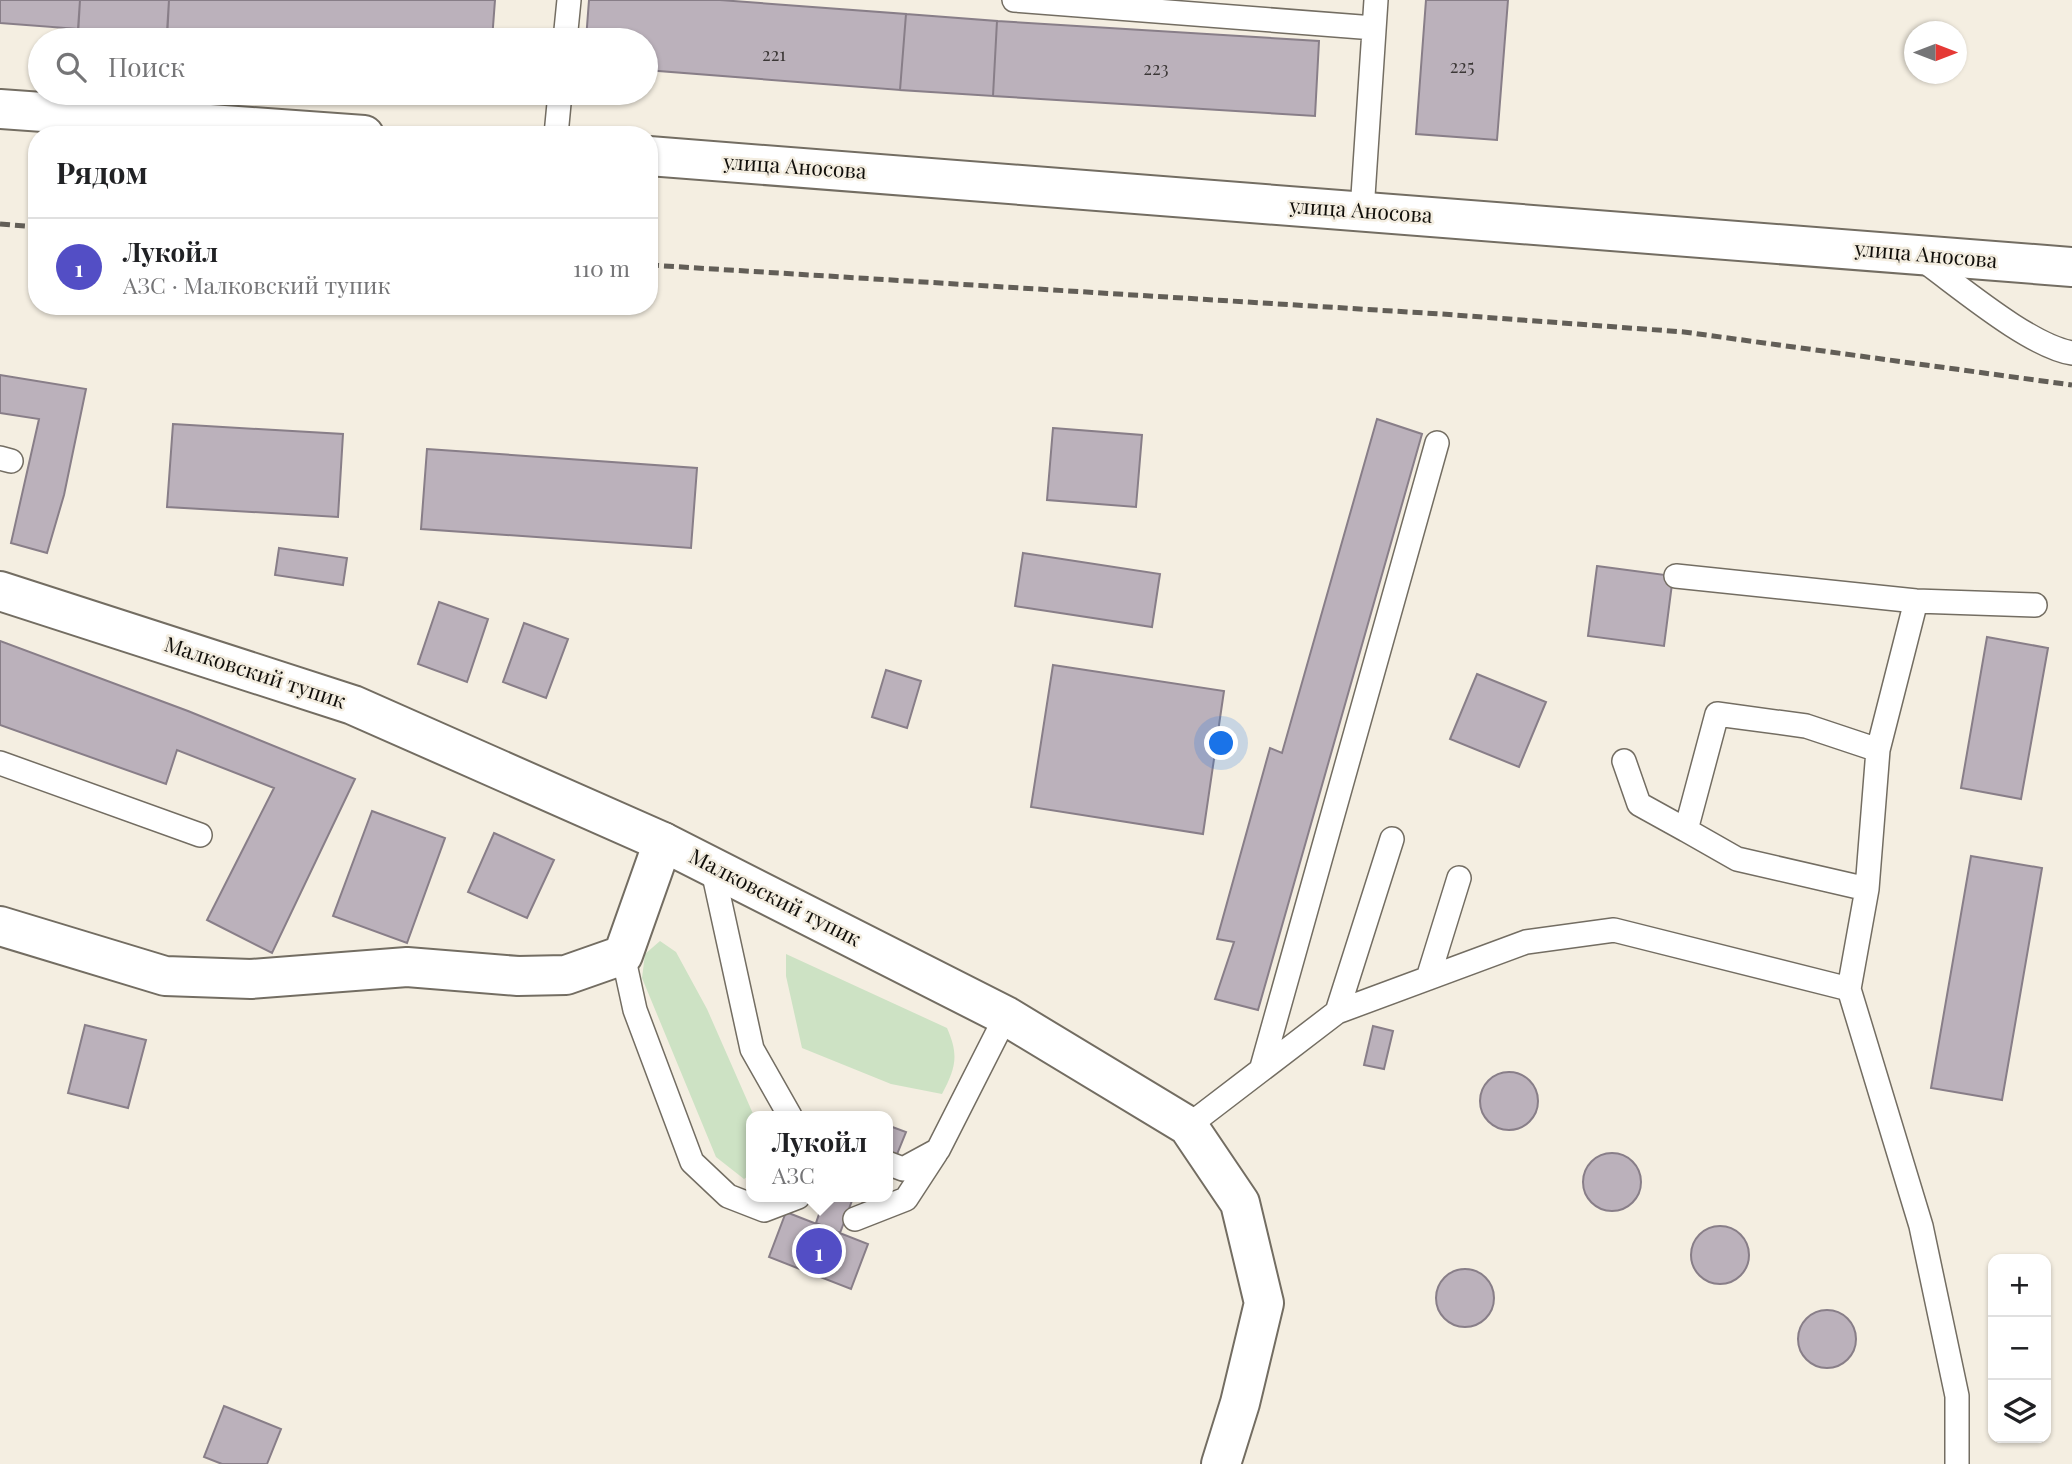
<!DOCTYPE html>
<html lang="ru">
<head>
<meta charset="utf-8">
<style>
  body { margin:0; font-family:"Playfair Display",serif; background:#f2f2f2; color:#202124 }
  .controls { position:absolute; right:21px; bottom:21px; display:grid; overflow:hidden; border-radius:14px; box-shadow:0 2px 5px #0004 }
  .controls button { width:63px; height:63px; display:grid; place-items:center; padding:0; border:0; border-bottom:2px solid #e0e0e0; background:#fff; color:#202124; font:35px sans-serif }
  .compass { position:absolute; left:1904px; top:21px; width:63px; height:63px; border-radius:50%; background:#fff; box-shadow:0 2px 5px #0004; rotate:90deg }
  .you { position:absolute; left:1222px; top:744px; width:24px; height:24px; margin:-18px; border:5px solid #fff; border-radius:50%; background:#1a73e8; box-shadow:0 0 0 10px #1a73e833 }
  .badge { display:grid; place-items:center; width:46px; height:46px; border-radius:50%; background:#534ec5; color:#fff; font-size:23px; font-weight:700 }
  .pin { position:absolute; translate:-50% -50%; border:4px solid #fff; box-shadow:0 2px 7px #0006 }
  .popup { position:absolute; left:746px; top:1111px; width:147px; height:91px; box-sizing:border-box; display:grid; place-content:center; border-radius:14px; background:#fff; filter:drop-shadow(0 2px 5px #0005); font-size:23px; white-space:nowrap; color:#757577 }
  .popup b { font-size:26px; color:#202124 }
  .popup::after { content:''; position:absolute; left:50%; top:100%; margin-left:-14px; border:14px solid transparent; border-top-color:#fff }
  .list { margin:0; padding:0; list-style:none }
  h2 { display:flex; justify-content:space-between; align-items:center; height:91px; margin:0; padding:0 28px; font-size:30px }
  h2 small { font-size:23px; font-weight:400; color:#757577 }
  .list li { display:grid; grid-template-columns:46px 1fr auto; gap:21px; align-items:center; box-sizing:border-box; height:98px; padding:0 28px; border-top:2px solid #e0e0e0 }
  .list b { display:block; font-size:26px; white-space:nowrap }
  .list p { margin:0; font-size:23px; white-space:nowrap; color:#757577 }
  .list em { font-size:23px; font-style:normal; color:#757577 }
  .icon { flex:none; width:38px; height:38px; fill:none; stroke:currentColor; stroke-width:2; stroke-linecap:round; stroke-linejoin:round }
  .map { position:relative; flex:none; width:2072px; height:1464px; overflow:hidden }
  .search { position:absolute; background:#fff; box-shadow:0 2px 5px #0004; left:28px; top:28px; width:630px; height:77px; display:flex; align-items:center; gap:18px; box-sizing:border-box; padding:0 24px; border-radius:38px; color:#757577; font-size:26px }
  .panel { position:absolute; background:#fff; box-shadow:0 2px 5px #0004; left:28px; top:126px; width:630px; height:189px; border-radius:28px }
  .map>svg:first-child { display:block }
  .green { fill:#cde2c4 }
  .building { fill:#bbb1bb; stroke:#887e88; stroke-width:2 }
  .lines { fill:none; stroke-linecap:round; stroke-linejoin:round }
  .service-casing { stroke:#736d62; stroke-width:26 }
  .minor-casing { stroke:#736d62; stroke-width:42 }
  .tertiary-casing { stroke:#736d62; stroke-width:42 }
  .secondary-casing { stroke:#736d62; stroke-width:42 }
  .service { stroke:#fff; stroke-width:23 }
  .minor { stroke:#fff; stroke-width:38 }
  .tertiary { stroke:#fff; stroke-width:38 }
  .secondary { stroke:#fff; stroke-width:38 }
  .rail { stroke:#625e57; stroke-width:5; stroke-dasharray:10 5; stroke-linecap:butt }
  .labels { text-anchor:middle; stroke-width:5; stroke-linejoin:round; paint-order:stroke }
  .number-label { font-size:18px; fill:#3b3736 }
  .street-label { font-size:21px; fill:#100e0a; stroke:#f4eee1 }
</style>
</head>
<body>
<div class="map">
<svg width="2072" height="1464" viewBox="0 0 2072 1464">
  <rect width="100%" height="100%" fill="#f4eee1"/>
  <!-- green -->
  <path class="green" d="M660 941 676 952 707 1009 754 1116H751V1174L744 1179 716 1157 642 978 645 954Z
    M786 954 947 1028C959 1055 956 1068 942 1094L891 1084 802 1048 786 976Z"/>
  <!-- building -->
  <path class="building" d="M0 0H80L78 29 0 23Z
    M80 0H169L167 40 78 35Z
    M169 0H495L492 40H281L167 32Z
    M589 0H720L906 14 900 90 646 70V40H586Z
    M1426 0H1508L1497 140 1416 134Z
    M906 14 997 21 993 96 900 90Z
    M997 21 1319 41 1315 116 993 96Z
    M0 375 86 389 64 495 47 553 11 543 39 419 0 413Z
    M1377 419 1422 434 1258 1010 1215 999 1234 942 1217 939 1270 748 1282 753Z
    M173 424 343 434 338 517 167 507Z
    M1053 428 1142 435 1136 507 1047 500Z
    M427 449 697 468 691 548 421 529Z
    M279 548 347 558 343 585 275 575Z
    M1023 553 1160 574 1152 627 1015 606Z
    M1597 566 1673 576 1664 646 1588 636Z
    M439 602 488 619 467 682 418 664Z
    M524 623 568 639 546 698 503 682Z
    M1987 637 2048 648 2021 799 1961 788Z
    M0 641 188 711 355 779 272 953 207 920 274 788 177 750 166 784 0 725Z
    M1053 665 1224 691 1203 834 1031 807Z
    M886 670 921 681 907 728 872 717Z
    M1477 674 1546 702 1519 767 1450 739Z
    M372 811 445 838 407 943 333 916Z
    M494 833 554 860 527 918 468 892Z
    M1971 856 2042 868 2002 1100 1931 1088Z
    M85 1025 146 1040 128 1108 68 1093Z
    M1373 1026 1393 1031 1384 1069 1364 1065Z
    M1480 1101a29 29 0 1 1 58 0a29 29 0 1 1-58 0Z
    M887 1125 906 1132 887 1179Z
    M1583 1182a29 29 0 1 1 58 0a29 29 0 1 1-58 0Z
    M825 1197H880L876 1207 853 1198 840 1233 816 1223Z
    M786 1212 868 1244 851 1289 769 1257Z
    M1691 1255a29 29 0 1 1 58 0a29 29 0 1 1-58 0Z
    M1436 1298a29 29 0 1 1 58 0a29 29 0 1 1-58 0Z
    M1798 1339a29 29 0 1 1 58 0a29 29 0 1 1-58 0Z
    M224 1406 281 1429 267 1464H222L204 1457Z"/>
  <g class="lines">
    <defs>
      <path id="service" d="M1014 0 1374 28
        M565 40 569 0
        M556 135 560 93
        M1362 211 1376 0
        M1920 258C1958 285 2029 346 2072 353
        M0 458 11 461
        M1676 576 1916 601 2035 605
        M1916 601 1878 750 1867 889 1849 989 1921 1226 1957 1396V1464
        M1624 761 1639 804 1686 830
        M0 763 200 835
        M712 866 752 1049 790 1116
        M1867 889 1737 859 1686 830 1717 714 1806 726 1878 750
        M623 955 635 1010 692 1162 728 1196 764 1210 798 1197
        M1428 978 1459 878
        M1337 1012 1392 839
        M1262 1067 1437 443
        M1188 1126 1337 1012 1526 942 1614 930 1849 989
        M887 1163 903 1169 938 1150 1006 1016
        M855 1219 906 1199 936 1153"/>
      <path id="minor" d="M0 926 165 976 251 979 407 967 518 976 566 975 623 955 663 842"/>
      <path id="tertiary" d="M0 591 353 705 663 842 1006 1016 1188 1126 1240 1203 1264 1303 1240 1403 1221 1464"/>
      <path id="secondary" d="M0 109 364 135
        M649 156 2072 267"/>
    </defs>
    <!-- service casing -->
    <use href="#service" class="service-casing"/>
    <!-- minor casing -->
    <use href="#minor" class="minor-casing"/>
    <!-- tertiary casing -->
    <use href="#tertiary" class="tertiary-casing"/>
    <!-- secondary casing -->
    <use href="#secondary" class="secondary-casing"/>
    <!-- service -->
    <use href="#service" class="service"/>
    <!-- minor -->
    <use href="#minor" class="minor"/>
    <!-- tertiary -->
    <use href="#tertiary" class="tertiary"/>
    <!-- secondary -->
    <use href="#secondary" class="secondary"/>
    <!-- rail -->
    <path class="rail" d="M0 224 37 227
      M649 265 1441 314 1684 332 2072 385"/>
  </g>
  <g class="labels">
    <!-- number labels -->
    <g class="number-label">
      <text x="774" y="61">221</text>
      <text x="1462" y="73">225</text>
      <text x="1156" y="75">223</text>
    </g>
    <!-- street labels -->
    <g class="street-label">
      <text transform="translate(795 167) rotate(4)" y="7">улица Аносова</text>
      <text transform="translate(1361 211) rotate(4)" y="7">улица Аносова</text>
      <text transform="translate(1926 255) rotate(5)" y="7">улица Аносова</text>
      <text transform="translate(255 673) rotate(18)" y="7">Малковский тупик</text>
      <text transform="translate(775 898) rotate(27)" y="7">Малковский тупик</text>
    </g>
  </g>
</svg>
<div class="controls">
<button>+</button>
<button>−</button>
<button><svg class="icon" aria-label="layers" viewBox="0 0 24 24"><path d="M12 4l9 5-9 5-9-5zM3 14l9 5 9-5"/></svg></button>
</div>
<svg class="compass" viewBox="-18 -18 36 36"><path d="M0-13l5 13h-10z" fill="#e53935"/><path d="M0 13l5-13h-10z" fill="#757577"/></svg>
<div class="you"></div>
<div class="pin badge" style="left:819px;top:1251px">1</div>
<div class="popup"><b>Лукойл</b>АЗС</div>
<div class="search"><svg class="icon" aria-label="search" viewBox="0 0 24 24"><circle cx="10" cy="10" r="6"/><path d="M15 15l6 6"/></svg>Поиск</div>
<section class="panel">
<h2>Рядом<small></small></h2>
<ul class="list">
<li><span class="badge">1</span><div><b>Лукойл</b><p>АЗС · Малковский тупик</p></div><em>110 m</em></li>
</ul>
</section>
</div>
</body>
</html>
